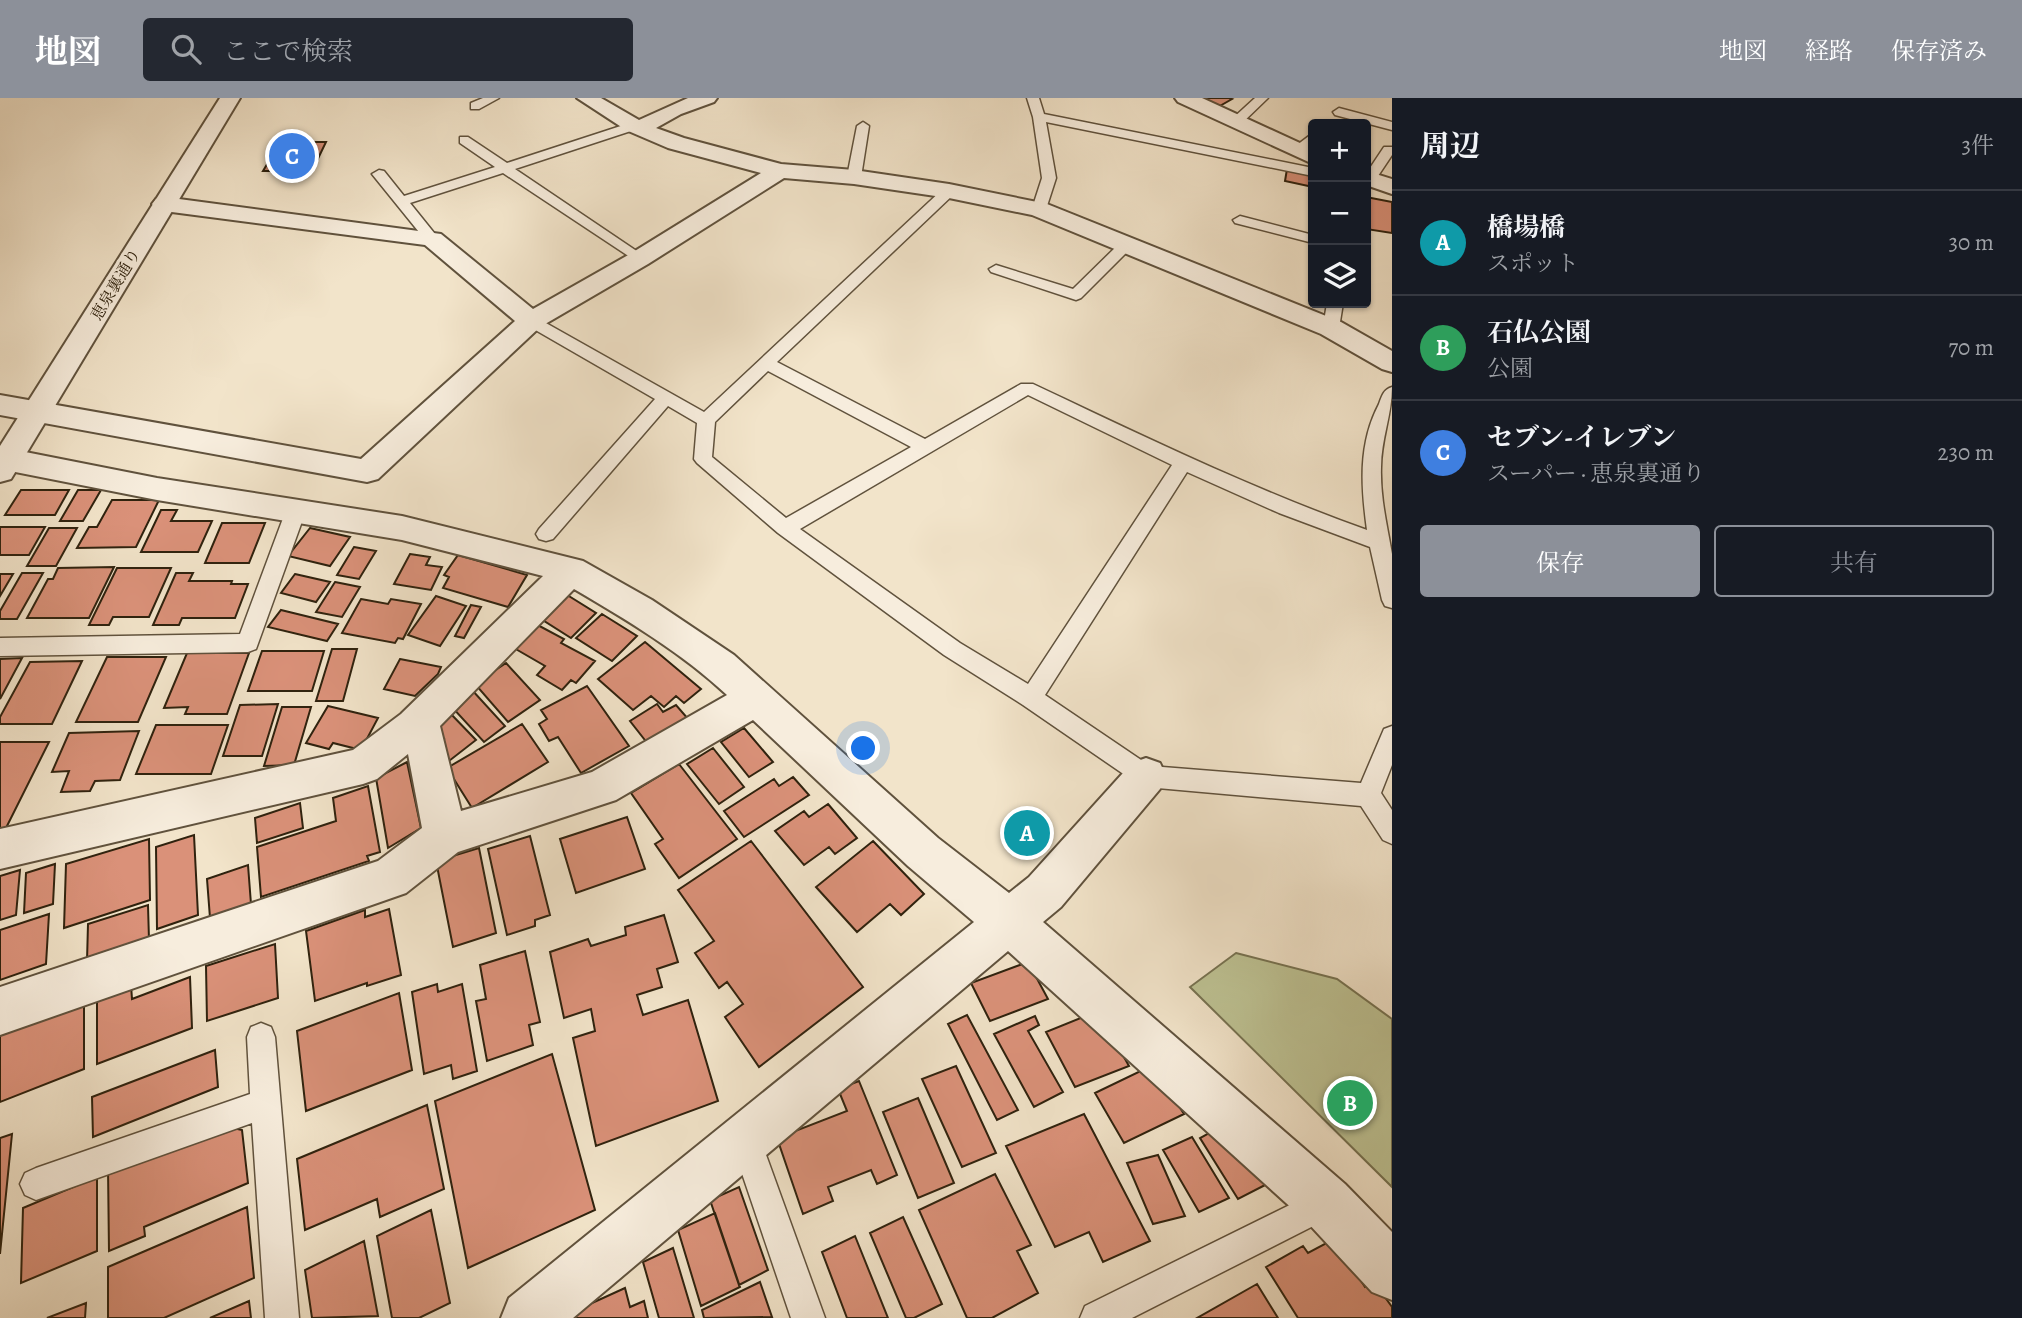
<!DOCTYPE html>
<html lang="ja">
<head>
<meta charset="utf-8">
<style>
  body { margin:0; font-family:Alegreya,"Noto Serif JP",serif; background:#242831; color:#f1f3f6 }
  .controls { position:absolute; right:21px; top:21px; display:grid; overflow:hidden; border-radius:7px; box-shadow:0 2px 5px #0004 }
  .controls button { width:63px; height:63px; display:grid; place-items:center; padding:0; border:0; border-bottom:2px solid #363941; background:#171b24; color:#f1f3f6; font:35px sans-serif }
  .you { position:absolute; left:864px; top:651px; width:24px; height:24px; margin:-18px; border:5px solid #fff; border-radius:50%; background:#1a73e8; box-shadow:0 0 0 10px #1a73e833 }
  .badge { display:grid; place-items:center; width:46px; height:46px; border-radius:50%; background:#8c9099; color:#fff; font-size:23px; font-weight:700 }
  .pin { position:absolute; translate:-50% -50%; border:4px solid #fff; box-shadow:0 2px 7px #0006 }
  .list { margin:0; padding:0; list-style:none }
  h2 { display:flex; justify-content:space-between; align-items:center; height:91px; margin:0; padding:0 28px; font-size:30px }
  h2 small { font-size:23px; font-weight:400; color:#9ea1a6 }
  .list li { display:grid; grid-template-columns:46px 1fr auto; gap:21px; align-items:center; box-sizing:border-box; height:105px; padding:0 28px; border-top:2px solid #363941 }
  .list b { display:block; font-size:26px; white-space:nowrap }
  .list p { margin:0; font-size:23px; white-space:nowrap; color:#9ea1a6 }
  .list em { font-size:23px; font-style:normal; color:#9ea1a6 }
  .actions { display:flex; gap:14px; padding:21px 28px }
  .actions a { flex:1; padding:16px 0; border:2px solid #8c9099; border-radius:7px; text-align:center; font-size:24px; color:#8c9099 }
  .actions .main { background:#8c9099; color:#fff }
  .icon { flex:none; width:38px; height:38px; fill:none; stroke:currentColor; stroke-width:2; stroke-linecap:round; stroke-linejoin:round }
  .map { position:relative; flex:none; width:1392px; height:1220px; overflow:hidden }
  header { display:flex; align-items:center; gap:42px; box-sizing:border-box; height:98px; padding:0 35px; background:#8c9099; color:#fff }
  header strong { font-size:33px }
  nav { display:flex; gap:38px; margin-inline-start:auto; font-size:24px }
  .search { width:490px; height:63px; background:#242831; display:flex; align-items:center; gap:18px; box-sizing:border-box; padding:0 24px; border-radius:7px; color:#9ea1a6; font-size:26px }
  main { display:flex }
  aside { flex:1; background:#171b24 }
  .map>svg:first-child { display:block }
  .green { fill:#bec394; stroke:#767251; stroke-width:2 }
  .building { fill:#da9179; stroke:#2f220e; stroke-width:2 }
  .lines { fill:none; stroke-linecap:round; stroke-linejoin:round }
  .service-casing { stroke:#60523d; stroke-width:3 }
  .minor-casing { stroke:#60523d; stroke-width:4 }
  .tertiary-casing { stroke:#60523d; stroke-width:4 }
  .service { fill:#f7eddd; fill-rule:evenodd }
  .minor { fill:#f7eddd; fill-rule:evenodd }
  .tertiary { fill:#f7eddd; fill-rule:evenodd }
  .labels { text-anchor:middle; stroke-width:6; stroke-linejoin:round; paint-order:stroke }
  .far-street-label { font-size:16px; fill:#2f220e; stroke:#f7eddd }
</style>
</head>
<body>
<header>
<strong>地図</strong>
<div class="search"><svg class="icon" aria-label="search" viewBox="0 0 24 24"><circle cx="10" cy="10" r="6"/><path d="M15 15l6 6"/></svg>ここで検索</div>
<nav><a>地図</a><a>経路</a><a>保存済み</a></nav>
</header>
<main>
<div class="map">
<svg width="1392" height="1220" viewBox="0 0 1392 1220">
  <rect width="100%" height="100%" fill="#f2e4ca"/>
  <filter id="stains"><feTurbulence type="fractalNoise" baseFrequency=".00286" numOctaves="4"/><feColorMatrix values="0 0 0 0 .2 0 0 0 0 .09 0 0 0 0 .02 0 0 0 .5 -.17"/></filter>
  <radialGradient id="worn" r=".72"><stop offset=".6" stop-color="#630" stop-opacity="0"/><stop offset="1" stop-color="#630" stop-opacity=".3"/></radialGradient>
  <!-- green -->
  <path class="green" d="M1236 855 1337 881 1392 921V1089L1190 889Z"/>
  <!-- building -->
  <path class="building" d="M1193 0H1229L1232 1 1218 9Z
    M281 43 302 44H326L312 73H263Z
    M1287 71 1313 76V89L1285 83Z
    M1366 99 1392 104V135L1366 131Z
    M21 392H69L55 417H5Z
    M78 392H101L83 423H60Z
    M112 402H159L136 449 77 450 89 429H97Z
    M161 412H177L171 423H212L198 454H141Z
    M222 425H265L249 465H205Z
    M0 429H45L29 457H0Z
    M49 430H77L56 468H27Z
    M310 430 350 439 330 468 288 458Z
    M354 449 376 453 359 481 337 477Z
    M410 456 430 459 426 467 442 469 431 492 394 486Z
    M458 457 527 477 508 509 443 490 449 479 444 477Z
    M114 469 89 520H27L48 481H53L58 470Z
    M117 470H171L149 519H113L109 527H89Z
    M22 475H43L17 521H0V513Z
    M176 475H193L189 483H232L231 486H248L235 520H182L179 527H153Z
    M0 476H13L0 498Z
    M295 476 330 484 316 504 281 495Z
    M335 484 360 489 342 519 316 514Z
    M564 495 596 515 571 540 538 519Z
    M436 498 466 508 440 548 408 537Z
    M361 501 388 506 391 501 421 506 403 541 398 540 395 545 342 535Z
    M471 507 481 509 464 540 455 538Z
    M281 512 338 526 327 543 268 529Z
    M602 516 637 538 612 563 576 540Z
    M532 524 564 541 561 545 595 563 576 585 571 582 562 592 537 577 545 568 514 550Z
    M645 544 701 591 684 605 676 598 664 609 651 598 633 612 598 581Z
    M332 551H357L343 603H316Z
    M262 553H324L312 593H248Z
    M187 555H249L227 616H185L188 609 164 610Z
    M107 559H166L138 624H76Z
    M22 560 0 601V561Z
    M400 561 441 569 438 576 415 598 384 591Z
    M82 563 52 626H0V619L30 564Z
    M506 565 540 602 508 624 475 586Z
    M587 588 629 648 581 675 558 639 549 643 539 626 547 621 541 612Z
    M472 592 505 628 484 644 450 607Z
    M278 606 262 658H223L240 607Z
    M657 606 663 614 676 607 689 622 648 646 630 623Z
    M328 608 378 620 361 652 333 645 329 651 306 645Z
    M282 609H311L294 667 264 668Z
    M449 614 476 642 449 663 440 653 439 645 444 641 431 628Z
    M522 626 548 664 472 710 447 670Z
    M156 627H228L211 676H136Z
    M744 630 773 664 749 679 721 644Z
    M139 633 120 682 95 683 90 693 61 694 69 673 52 674 69 635Z
    M0 644H49L3 736H0Z
    M713 650 744 689 719 706 687 666Z
    M407 664 421 730 388 750 376 680Z
    M679 666 737 741 679 780 655 746 663 741 631 695Z
    M793 679 809 697 744 739 724 713 774 681 779 688Z
    M368 688 380 754 367 758 369 763 261 799 257 749 336 723 333 700Z
    M300 705 303 730 257 745 255 720Z
    M828 706 857 740 835 756 829 749 804 767 775 733 804 713 809 719Z
    M627 719 645 771 576 795 560 741Z
    M194 737 198 817 157 831 156 749Z
    M530 738 550 817 535 822V828L507 837 488 751Z
    M149 741 150 802 64 830 66 766Z
    M751 743 863 889 759 969 725 919 743 906 727 884 719 890 695 855 714 843 678 792Z
    M873 743 924 796 901 817 890 806 857 834 816 789Z
    M479 750 496 835 453 849 436 763Z
    M55 766 53 806 24 815 26 775Z
    M248 767 251 806 210 820 207 781Z
    M20 772 16 817 0 822V778Z
    M148 807 149 842 87 863 88 826Z
    M389 811 401 877 367 888V885L315 903 306 833 365 812V819Z
    M49 816 46 866 0 882V832Z
    M664 817 678 864 657 871 662 889 637 897 643 917 688 902 718 1003 596 1048 573 940 595 933 591 911 564 920 550 854 588 841 591 848 626 837 625 829Z
    M275 846 278 900 207 923 206 868Z
    M525 853 540 924 529 927 533 947 487 963 476 903 486 901 480 867Z
    M1028 864 1048 901 990 923 971 885Z
    M190 879 192 930 97 966V900L131 887 132 901Z
    M437 886 438 894 462 886 477 973 453 981 451 967 424 976 412 894Z
    M399 895 412 972 306 1013 297 933Z
    M84 896V971L0 1004V927Z
    M1098 913 1129 968 1075 989 1046 934Z
    M967 917 1018 1012 997 1022 948 926Z
    M1035 918 1039 927 1028 933 1063 994 1034 1009 994 936Z
    M215 952 218 989 93 1039 92 999Z
    M552 956 595 1112 468 1170 435 1003Z
    M1153 967 1184 1016 1124 1045 1095 995Z
    M956 968 996 1055 962 1069 922 981Z
    M859 983 897 1077 877 1086 871 1072 828 1089 833 1103 803 1116 777 1040 847 1013 838 991Z
    M918 1000 954 1085 918 1100 883 1014Z
    M427 1007 444 1091 380 1119 377 1101 305 1132 297 1061Z
    M1084 1016 1150 1143 1103 1164 1089 1134 1055 1149 1006 1048Z
    M1229 1024 1269 1085 1238 1101 1200 1040Z
    M215 1026 242 1032 248 1085 144 1129 145 1138 109 1153 108 1070Z
    M12 1036 0 1156V1040Z
    M1192 1039 1229 1100 1199 1114 1163 1052Z
    M1158 1057 1185 1118 1153 1126 1127 1065Z
    M995 1076 1031 1147 1017 1153 1038 1195 992 1220H967L919 1112Z
    M97 1079V1153L21 1185 23 1110Z
    M739 1089 768 1172 739 1187 710 1102Z
    M247 1109 254 1180 164 1220H108V1169Z
    M431 1112 450 1205 419 1220H392L377 1138Z
    M715 1115 740 1189 701 1208 678 1132Z
    M903 1119 942 1206 914 1220H906L870 1135Z
    M855 1138 888 1220H847L822 1154Z
    M1334 1141 1365 1189 1374 1184 1392 1209V1220H1298L1266 1169 1303 1148 1308 1155Z
    M364 1143 378 1218 312 1220 305 1172Z
    M673 1150 694 1220H659L643 1164Z
    M760 1184 772 1219 704 1220 702 1212Z
    M1257 1186 1278 1220H1197Z
    M625 1190 630 1209 644 1203 648 1220H571L570 1215Z
    M249 1203 251 1220H210Z
    M86 1205 85 1220H47Z"/>
  <g class="lines">
    <defs>
      <path id="service" d="M483 0H499L479 11H471V5Z
        M1027 0H1039L1044 16 1313 70V78L1046 24 1056 80 1046 111 1039 115 1034 114 1032 111 1042 80 1033 19Z
        M1255 0H1268L1240 27H1232V21Z
        M1339 10 1392 24V32L1335 17 1333 14Z
        M633 24 639 28 637 31 515 71 644 158 646 161 639 165 503 75 410 105 439 141 432 145 427 144 372 76 379 72 384 73 404 98 495 69 460 45V39H468L507 65Z
        M863 24 869 28 861 79 854 83 847 79 857 28Z
        M1313 35V46L1303 56H1293V50Z
        M1384 49H1392V57L1374 84H1366V76Z
        M949 89 954 90V96L777 264 925 341 1021 286H1033C1143 338 1252 391 1367 432 1361 388 1358 346 1379 306 1382 298 1383 292 1392 289 1392 317 1381 341 1381 369 1380 399 1387 427 1392 456 1392 473 1392 492 1392 510L1385 508 1382 502 1370 449 1279 415 1187 374 1045 597 1150 668 1361 685 1384 631 1392 628V667L1381 695 1392 712V746L1383 742 1361 708 1146 689 1138 686 1023 607 944 557 778 435 697 365 694 361 697 325 668 308 553 441 546 443 539 441 536 436 539 431 655 301 525 226 523 223 525 220H537L704 314 944 90ZM768 273 911 349 786 420 712 359 715 324ZM1028 297 1172 367 1028 586 960 545 800 431Z
        M1240 118 1313 137V145L1235 125 1233 122Z
        M1126 143 1133 147 1131 150 1081 200 1076 202 991 174 989 171 996 167 1073 191 1121 144Z
        M1327 205H1343L1339 230 1331 235 1323 230Z
        M295 408 302 410 305 415 256 551 248 554 0 558V540L240 536 285 415 288 410Z
        M261 925 271 929 275 939 299 1220H265L252 1025 36 1102 25 1097 20 1086 25 1075 36 1070 250 996 247 939 251 929Z
        M746 1028 757 1032 761 1043 825 1220H791L731 1043 735 1032Z
        M1326 1089 1337 1094 1342 1105 1337 1116 1132 1220H1080L1085 1208Z"/>
      <path id="minor" d="M577 0H601L639 22 688 0H717L714 4 681 16 656 30 684 40 781 66 854 72 949 86 1047 106 1341 224 1392 253V274L1382 271 1321 236 1032 117 949 100 854 86 784 80 648 166 540 229 378 381 367 384 0 317V297L361 361 515 223 425 147 164 113 156 111 152 106 156 101 164 99 441 136 533 211 630 156 761 75 668 50 626 32Z
        M1175 0H1202L1313 51V66L1178 4Z
        M1366 73 1392 81V96L1366 87Z
        M0 349 157 380 402 418 583 463 652 502 734 557 938 740 1009 795 1029 779 1132 665 1146 660 1160 665 1166 678 1160 691 1061 809 1043 824 1345 1086 1392 1134V1202L1372 1194 1307 1124 1008 853 573 1220H501L509 1200 974 824 908 768 753 622 616 702 458 754 406 795 0 937V889L378 763 422 730 408 656 377 681 363 686 0 771V731L353 652 401 616 543 478 402 442 157 402 0 371ZM574 491C627 522 682 555 727 597L592 674 461 713 440 628Z"/>
      <path id="tertiary" d="M220 0H240L11 381 0 384V348Z"/>
    </defs>
    <!-- service casing -->
    <use href="#service" class="service-casing"/>
    <!-- minor casing -->
    <use href="#minor" class="minor-casing"/>
    <!-- tertiary casing -->
    <use href="#tertiary" class="tertiary-casing"/>
    <!-- service -->
    <use href="#service" class="service"/>
    <!-- minor -->
    <use href="#minor" class="minor"/>
    <!-- tertiary -->
    <use href="#tertiary" class="tertiary"/>
  </g>
  <g class="labels">
    <!-- far-street labels -->
    <g class="far-street-label">
      <text transform="translate(115 186) rotate(-59)" y="6">恵泉裏通り</text>
    </g>
  </g>
  <rect width="100%" height="100%" filter="url(#stains)"/>
  <rect width="100%" height="100%" fill="url(#worn)"/>
</svg>
<div class="controls">
<button>+</button>
<button>−</button>
<button><svg class="icon" aria-label="layers" viewBox="0 0 24 24"><path d="M12 4l9 5-9 5-9-5zM3 14l9 5 9-5"/></svg></button>
</div>
<div class="you"></div>
<div class="pin badge" style="left:1027px;top:735px;background:#0f9aa8">A</div>
<div class="pin badge" style="left:1350px;top:1005px;background:#2e9e5b">B</div>
<div class="pin badge" style="left:292px;top:58px;background:#3f7fe0">C</div>
</div>
<aside>
<h2>周辺<small>3件</small></h2>
<ul class="list">
<li><span class="badge" style="background:#0f9aa8">A</span><div><b>橋場橋</b><p>スポット</p></div><em>30 m</em></li>
<li><span class="badge" style="background:#2e9e5b">B</span><div><b>石仏公園</b><p>公園</p></div><em>70 m</em></li>
<li><span class="badge" style="background:#3f7fe0">C</span><div><b>セブン-イレブン</b><p>スーパー · 恵泉裏通り</p></div><em>230 m</em></li>
</ul>
<div class="actions"><a class="main">保存</a><a>共有</a></div>
</aside>
</main>
</body>
</html>
